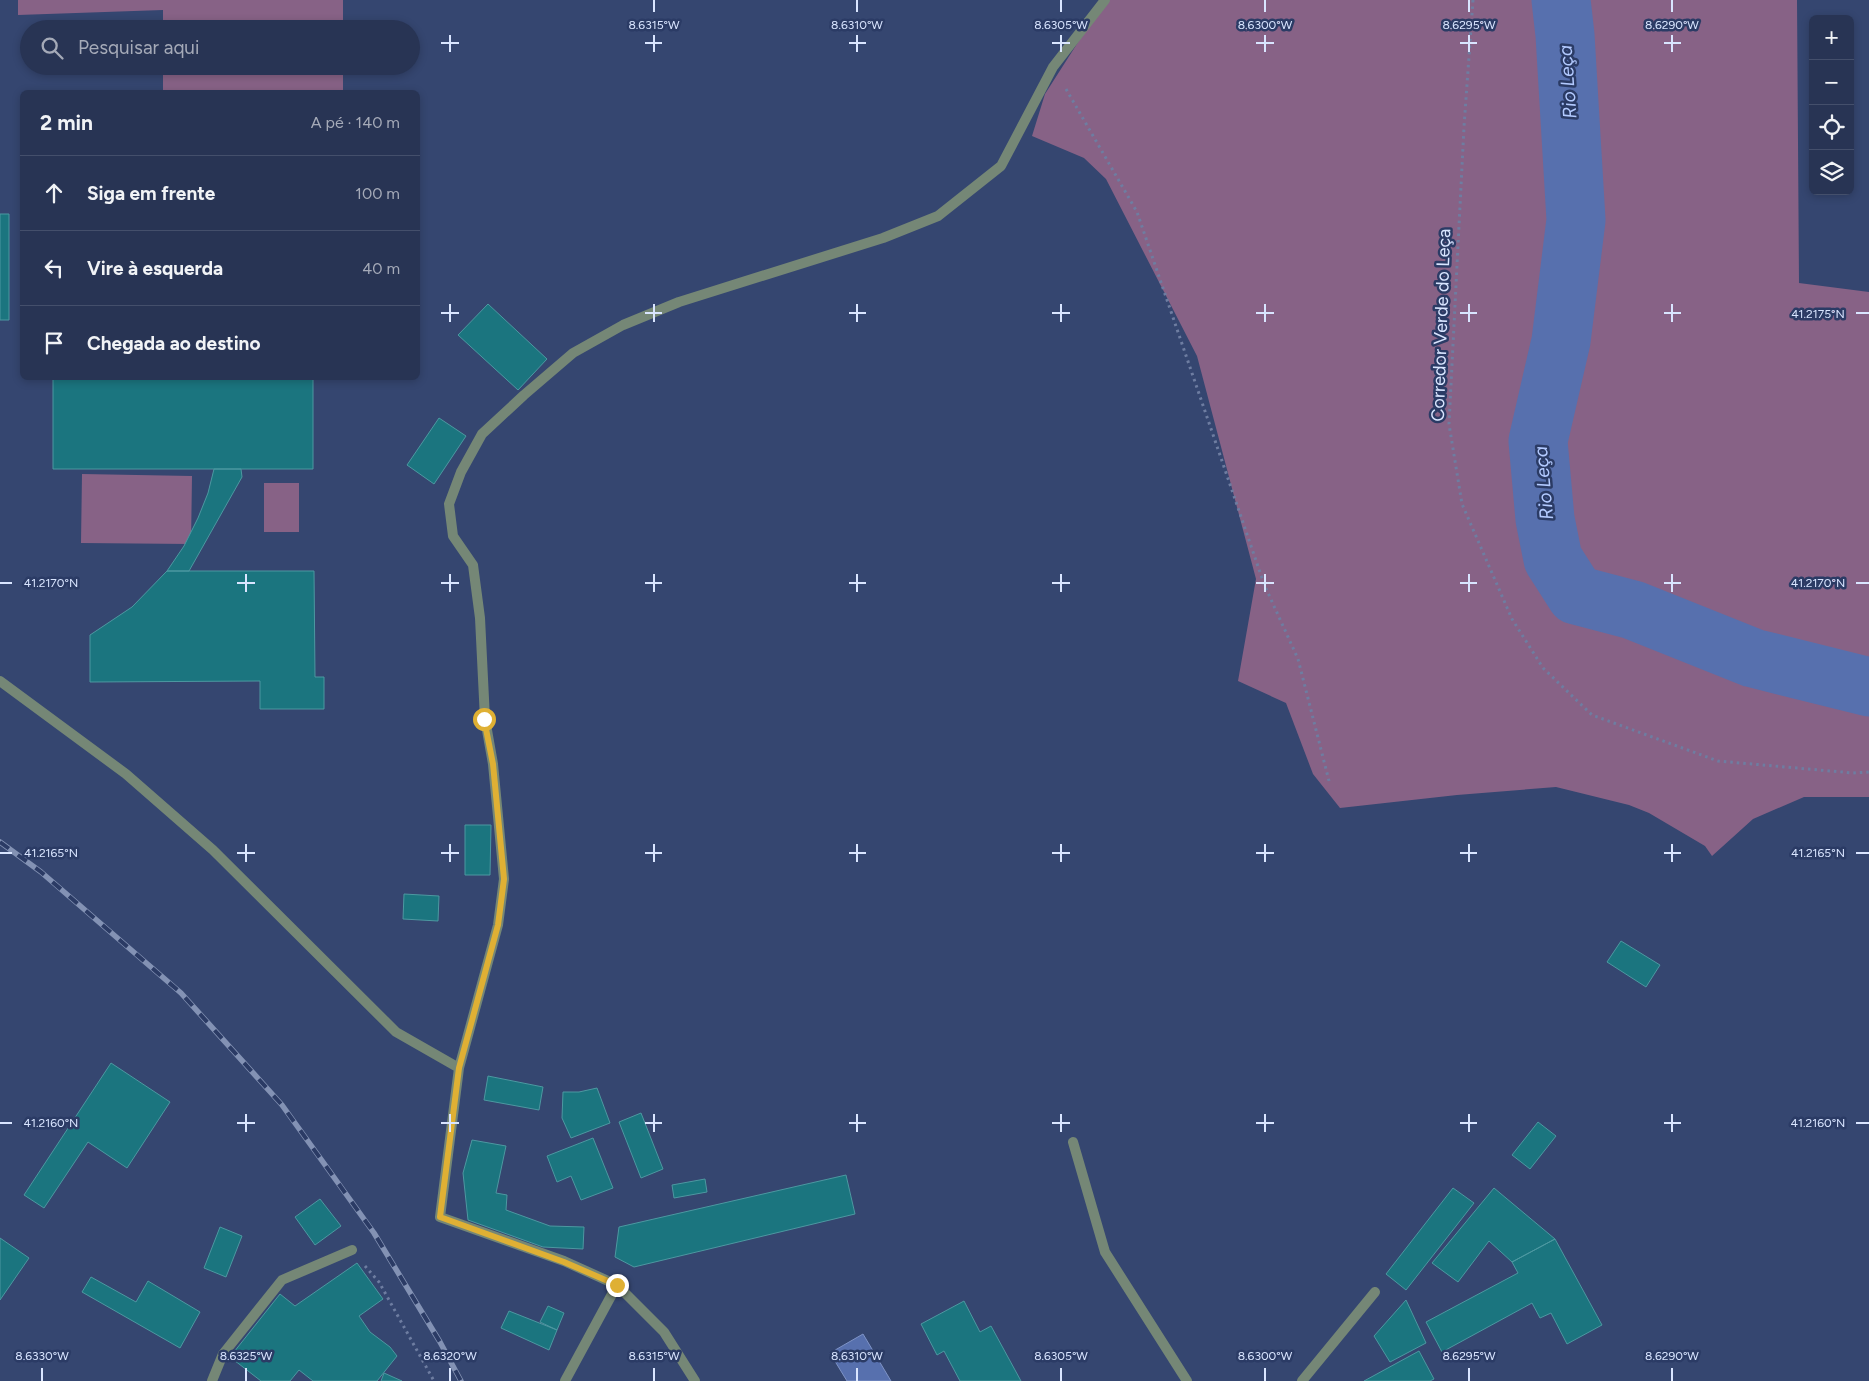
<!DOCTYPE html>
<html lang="pt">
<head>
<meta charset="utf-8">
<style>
  body { margin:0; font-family:Figtree,sans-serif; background:#343f5e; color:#f1f3f6 }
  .controls { position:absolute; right:15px; top:15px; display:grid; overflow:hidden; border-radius:8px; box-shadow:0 2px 8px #0003 }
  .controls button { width:45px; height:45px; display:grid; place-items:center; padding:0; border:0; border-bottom:1px solid #444f6b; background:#283454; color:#f1f3f6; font:25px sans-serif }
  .stop { position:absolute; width:15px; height:15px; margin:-11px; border:4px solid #dfb034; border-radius:50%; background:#fff }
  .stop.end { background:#dfb034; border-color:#fff; box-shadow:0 1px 5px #0008 }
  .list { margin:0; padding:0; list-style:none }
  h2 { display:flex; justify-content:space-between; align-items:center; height:65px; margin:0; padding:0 20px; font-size:21px }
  h2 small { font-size:16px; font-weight:400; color:#a5aab8 }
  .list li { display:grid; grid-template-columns:32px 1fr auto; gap:15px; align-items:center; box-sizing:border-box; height:75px; padding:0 20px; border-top:1px solid #444f6b }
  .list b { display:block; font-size:19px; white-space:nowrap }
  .list em { font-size:16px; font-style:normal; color:#a5aab8 }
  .icon { flex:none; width:28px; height:28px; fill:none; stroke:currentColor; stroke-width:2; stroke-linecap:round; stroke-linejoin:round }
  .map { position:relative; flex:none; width:1869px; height:1381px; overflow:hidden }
  .search { position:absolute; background:#283454; box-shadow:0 2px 8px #0003; left:20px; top:20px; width:400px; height:55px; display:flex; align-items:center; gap:12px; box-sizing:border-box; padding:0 18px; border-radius:28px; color:#a5aab8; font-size:19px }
  .panel { position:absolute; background:#283454; box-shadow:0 2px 8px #0003; left:20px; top:90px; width:400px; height:290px; border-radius:8px }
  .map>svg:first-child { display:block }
  .green { fill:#876286 }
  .water { fill:#5770ae; stroke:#7e93c6 }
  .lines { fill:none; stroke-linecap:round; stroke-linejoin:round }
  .river { stroke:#5770ae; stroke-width:59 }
  .building { fill:#1b757f; stroke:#4d98a1 }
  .path { stroke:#6e7da1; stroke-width:3; stroke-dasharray:2.5 4; stroke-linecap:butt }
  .service { stroke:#758776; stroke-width:10 }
  .minor { stroke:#758776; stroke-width:10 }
  .rail-casing { stroke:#8392b4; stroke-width:5.5 }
  .rail { stroke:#2b3b65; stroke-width:4; stroke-dasharray:11; stroke-linecap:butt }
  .route { stroke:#dfb034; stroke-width:6 }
  .ticks { fill:none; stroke:#d9e5ff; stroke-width:2 }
  .labels { text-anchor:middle; stroke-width:5; stroke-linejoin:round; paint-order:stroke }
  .street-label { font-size:18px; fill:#d9e5ff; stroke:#2b3b65 }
  .water-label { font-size:19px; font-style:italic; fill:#b3caff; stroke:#2b3b65 }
  .ticks-label { font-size:12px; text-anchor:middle; fill:#d9e5ff; stroke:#2b3b65; stroke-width:5; stroke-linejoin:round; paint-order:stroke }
</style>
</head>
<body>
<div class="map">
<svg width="1869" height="1381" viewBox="0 0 1869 1381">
  <rect width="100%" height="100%" fill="#354670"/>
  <!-- green -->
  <path class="green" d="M18 0H343V29H163V10L18 15Z
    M1105 0H1797L1799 283 1869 292V797H1804L1753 819 1712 856 1705 846 1649 813 1629 805 1556 787 1457 795 1340 808 1313 774 1286 703 1238 681 1256 579 1197 356 1106 179 1084 158 1032 136 1045 94Z
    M163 66H343V92H163Z
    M82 474 192 476 191 544 81 543Z
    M264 483H299V532H264Z"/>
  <!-- water -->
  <path class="water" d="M863 1334 891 1381H847L830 1353Z"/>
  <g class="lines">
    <!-- river -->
    <path class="river" d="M1561 0 1565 35 1576 220 1561 341 1538 441 1545 519 1553 559 1576 595 1633 610 1753 658 1869 687"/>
  </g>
  <!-- building -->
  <path class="building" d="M0 214H9V320H0Z
    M488 304 547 359 518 390 458 335Z
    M53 378H313V469H53Z
    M439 418 466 436 434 484 407 465Z
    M214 469H241L242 477 189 571H167L184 546 198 518 208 493Z
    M167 571H314L315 677H324V709H260V681L90 682V635L132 607Z
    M465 825H491L490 875H465Z
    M404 894 439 896 438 921 403 919Z
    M1621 941 1660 965 1646 987 1607 962Z
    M111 1063 170 1102 127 1168 88 1142 44 1208 24 1195Z
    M488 1076 543 1087 539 1110 484 1100Z
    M597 1088 610 1123 571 1138 562 1118 563 1092H579Z
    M641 1113 663 1169 641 1178 619 1122Z
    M1538 1122 1556 1136 1530 1169 1512 1155Z
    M593 1138 613 1188 581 1200 571 1176 557 1182 547 1156Z
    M472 1140 506 1146 496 1193 507 1195 506 1210 550 1226 584 1227 583 1249 543 1247 468 1220 463 1173Z
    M846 1175 855 1214 634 1267 615 1257 619 1227Z
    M705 1179 707 1192 674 1198 672 1185Z
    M1453 1188 1474 1203 1406 1290 1386 1274Z
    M1494 1188 1555 1239 1512 1262 1489 1241 1458 1282 1432 1263Z
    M320 1199 341 1226 315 1245 295 1217Z
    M220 1227 242 1236 226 1277 204 1268Z
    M0 1238 29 1258 0 1300Z
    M1555 1239 1602 1325 1567 1344 1551 1313 1540 1318 1532 1303 1442 1352 1426 1322 1518 1273 1512 1262Z
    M357 1263 383 1299 359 1316 370 1332 390 1347 397 1356 377 1381H313L299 1370 290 1381H261L230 1357 280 1294 295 1306Z
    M91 1277 136 1302 148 1281 200 1312 180 1348 82 1292Z
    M1406 1300 1426 1343 1390 1362 1374 1336Z
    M964 1301 980 1332 991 1326 1021 1381H960L944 1351 937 1355 921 1324Z
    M548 1306 564 1313 557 1330 540 1322Z
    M509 1311 557 1330 549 1350 501 1328Z
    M1419 1351 1434 1379 1430 1381H1364Z
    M384 1373 402 1381H381Z"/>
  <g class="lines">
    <!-- path -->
    <path class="path" d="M1473 0 1464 127 1449 424 1462 504 1512 619 1543 668 1592 715 1718 761 1853 773 1869 772
      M1066 89 1137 212 1264 584 1298 659 1329 781
      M365 1266 379 1282 434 1381"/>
    <!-- service -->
    <path class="service" d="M1073 1142 1105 1252 1187 1381
      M1302 1381 1375 1292"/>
    <!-- minor -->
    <path class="minor" d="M0 681 126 774 213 850 396 1032 459 1068
      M212 1381 223 1354 282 1280 352 1250
      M565 1381 617 1285
      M695 1381 664 1332 617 1285 564 1261 440 1217 459 1068 498 925 504 879 493 764 485 719 480 618 473 565 453 536 449 504 461 472 482 434 524 395 573 353 623 325 679 302 883 238 938 216 1001 166 1053 67 1105 0"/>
    <defs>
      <path id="rail" d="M0 842 41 872 181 993 282 1105 374 1233 440 1342 461 1381"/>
    </defs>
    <!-- rail casing -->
    <use href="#rail" class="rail-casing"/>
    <!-- rail -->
    <use href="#rail" class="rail"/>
  </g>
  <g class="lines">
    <!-- route -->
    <path class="route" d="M484 719 493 764 504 879 498 925 459 1068 440 1217 564 1262 617 1285"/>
  </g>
  <!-- ticks -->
  <path class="ticks" d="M654 0V12M857 0V12M1061 0V12M1265 0V12M1469 0V12M1672 0V12M450 35V52M654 35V52M857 35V52M1061 35V52M1265 35V52M1469 35V52M1672 35V52M441 43H459M645 43H662M849 43H866M1052 43H1070M1256 43H1274M1460 43H1477M1664 43H1681M450 304V322M654 304V322M857 304V322M1061 304V322M1265 304V322M1469 304V322M1672 304V322M441 313H459M645 313H662M849 313H866M1052 313H1070M1256 313H1274M1460 313H1477M1664 313H1681M1856 313H1869M246 574V592M450 574V592M654 574V592M857 574V592M1061 574V592M1265 574V592M1469 574V592M1672 574V592M0 583H12M237 583H255M441 583H459M645 583H662M849 583H866M1052 583H1070M1256 583H1274M1460 583H1477M1664 583H1681M1856 583H1869M246 844V862M450 844V862M654 844V862M857 844V862M1061 844V862M1265 844V862M1469 844V862M1672 844V862M0 853H12M237 853H255M441 853H459M645 853H662M849 853H866M1052 853H1070M1256 853H1274M1460 853H1477M1664 853H1681M1856 853H1869M246 1114V1132M450 1114V1132M654 1114V1132M857 1114V1132M1061 1114V1132M1265 1114V1132M1469 1114V1132M1672 1114V1132M0 1123H12M237 1123H255M441 1123H459M645 1123H662M849 1123H866M1052 1123H1070M1256 1123H1274M1460 1123H1477M1664 1123H1681M1856 1123H1869M42 1368V1381M246 1368V1381M450 1368V1381M654 1368V1381M857 1368V1381M1061 1368V1381M1265 1368V1381M1469 1368V1381M1672 1368V1381"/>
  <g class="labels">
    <!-- street labels -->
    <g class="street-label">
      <text transform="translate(1441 325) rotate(-88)" y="6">Corredor Verde do Leça</text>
    </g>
    <!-- water labels -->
    <g class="water-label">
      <text transform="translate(1567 82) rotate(-94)" y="7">Rio Leça</text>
      <text transform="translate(1543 483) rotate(-95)" y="7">Rio Leça</text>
    </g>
  </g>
  <g class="ticks-label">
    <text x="654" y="29">8.6315°W</text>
    <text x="857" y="29">8.6310°W</text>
    <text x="1061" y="29">8.6305°W</text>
    <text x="1265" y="29">8.6300°W</text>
    <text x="1469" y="29">8.6295°W</text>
    <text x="1672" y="29">8.6290°W</text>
    <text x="1818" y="318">41.2175°N</text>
    <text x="51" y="587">41.2170°N</text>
    <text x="1818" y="587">41.2170°N</text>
    <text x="51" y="857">41.2165°N</text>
    <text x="1818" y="857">41.2165°N</text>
    <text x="51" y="1127">41.2160°N</text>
    <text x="1818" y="1127">41.2160°N</text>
    <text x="42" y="1360">8.6330°W</text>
    <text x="246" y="1360">8.6325°W</text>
    <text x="450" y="1360">8.6320°W</text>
    <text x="654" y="1360">8.6315°W</text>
    <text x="857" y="1360">8.6310°W</text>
    <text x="1061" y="1360">8.6305°W</text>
    <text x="1265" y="1360">8.6300°W</text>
    <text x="1469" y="1360">8.6295°W</text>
    <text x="1672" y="1360">8.6290°W</text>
  </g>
</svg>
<div class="controls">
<button>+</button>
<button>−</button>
<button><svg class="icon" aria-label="locate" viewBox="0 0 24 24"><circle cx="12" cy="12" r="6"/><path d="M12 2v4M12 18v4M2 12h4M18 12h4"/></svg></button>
<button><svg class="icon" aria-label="layers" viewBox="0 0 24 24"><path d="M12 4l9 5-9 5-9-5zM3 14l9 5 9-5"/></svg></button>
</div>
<div class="stop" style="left:484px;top:719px"></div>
<div class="stop end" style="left:617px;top:1285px"></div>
<div class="search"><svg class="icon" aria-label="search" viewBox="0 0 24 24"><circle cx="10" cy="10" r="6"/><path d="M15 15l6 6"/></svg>Pesquisar aqui</div>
<section class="panel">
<h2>2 min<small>A pé · 140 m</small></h2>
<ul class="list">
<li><svg class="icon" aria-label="ahead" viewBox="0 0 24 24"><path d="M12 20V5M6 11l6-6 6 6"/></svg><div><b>Siga em frente</b></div><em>100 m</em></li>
<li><svg class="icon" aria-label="left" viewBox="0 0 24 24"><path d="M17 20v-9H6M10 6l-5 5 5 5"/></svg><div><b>Vire à esquerda</b></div><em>40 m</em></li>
<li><svg class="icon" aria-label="arrive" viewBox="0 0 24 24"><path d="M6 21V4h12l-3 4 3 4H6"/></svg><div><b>Chegada ao destino</b></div></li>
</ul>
</section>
</div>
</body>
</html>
